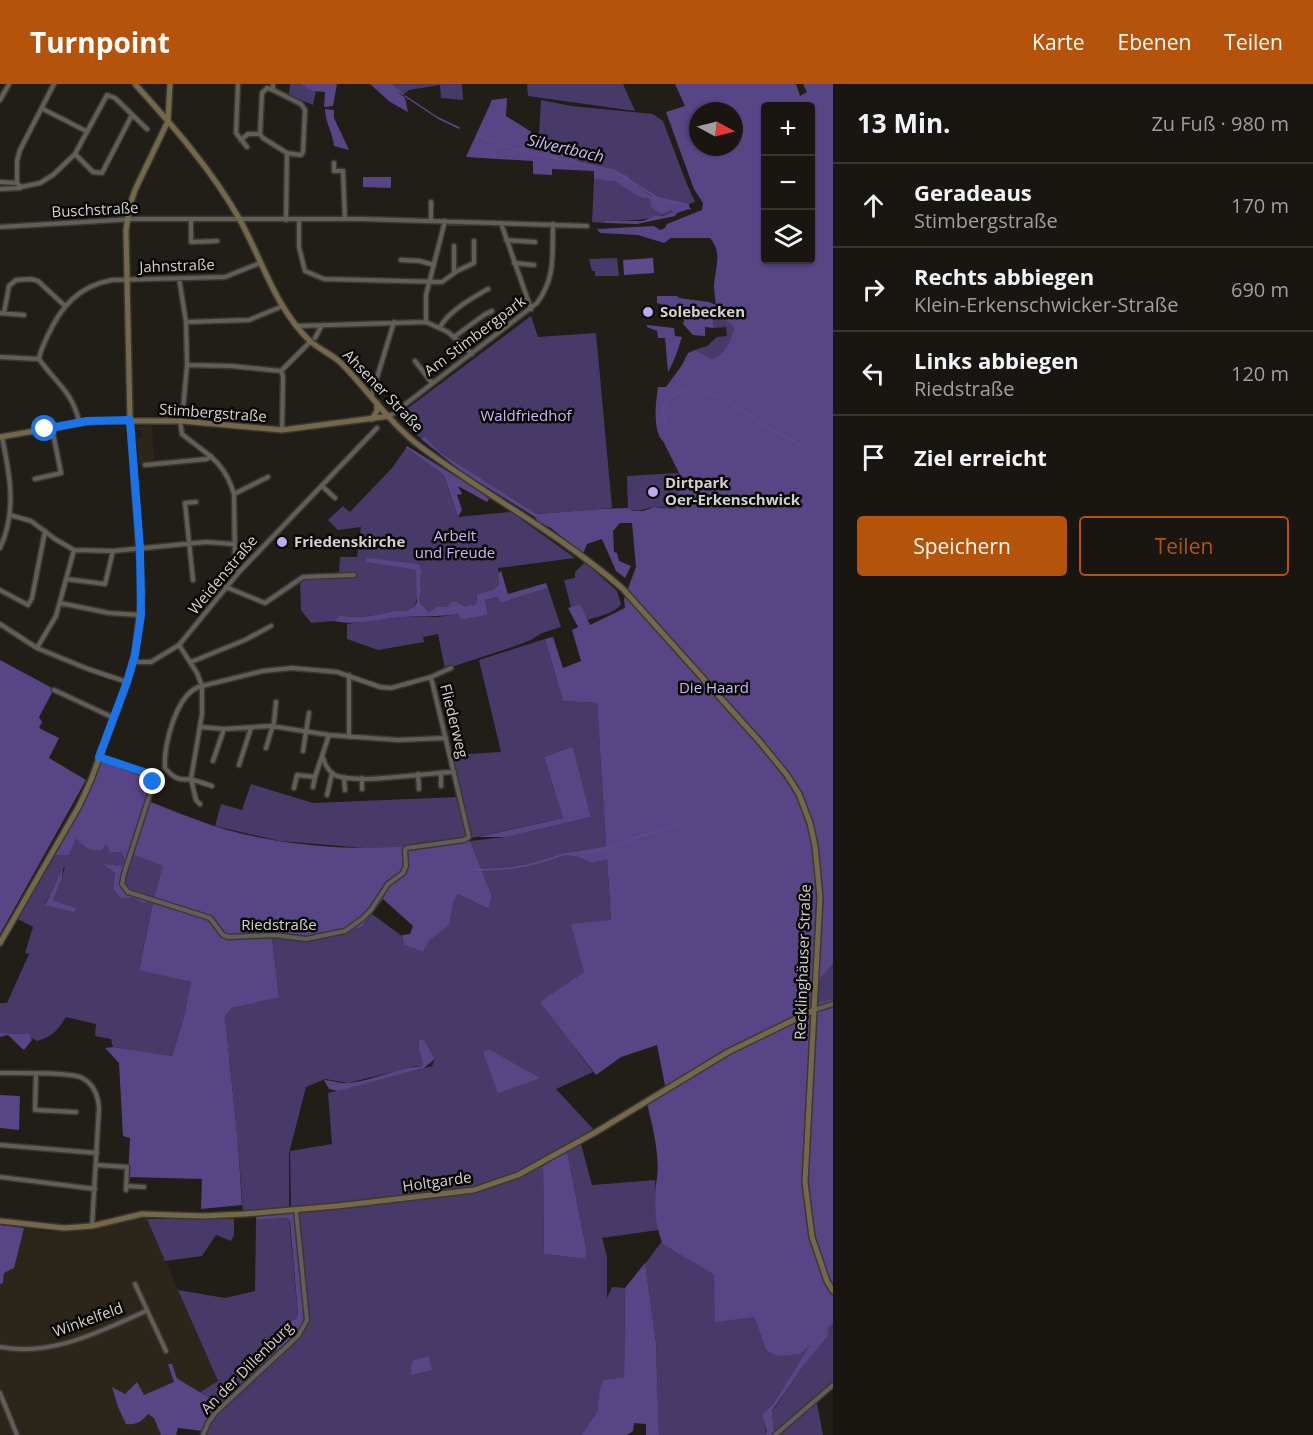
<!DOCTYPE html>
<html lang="de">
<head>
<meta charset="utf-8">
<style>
  body { margin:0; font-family:"Open Sans",sans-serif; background:#221f1b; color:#f1f3f6 }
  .controls { position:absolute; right:18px; top:18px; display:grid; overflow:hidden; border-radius:6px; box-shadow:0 2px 4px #0004 }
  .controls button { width:54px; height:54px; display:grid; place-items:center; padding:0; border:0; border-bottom:2px solid #373532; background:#191612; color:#f1f3f6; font:30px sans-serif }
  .compass { position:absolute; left:689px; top:18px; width:54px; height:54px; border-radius:50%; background:#191612; box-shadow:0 2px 4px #0004; rotate:97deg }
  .stop { position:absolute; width:18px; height:18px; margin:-14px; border:4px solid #1a73e8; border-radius:50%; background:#fff }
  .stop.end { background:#1a73e8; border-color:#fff; box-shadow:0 2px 6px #0008 }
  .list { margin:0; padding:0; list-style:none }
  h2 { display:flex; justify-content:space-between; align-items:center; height:78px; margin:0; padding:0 24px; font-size:26px }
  h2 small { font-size:20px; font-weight:400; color:#9f9f9f }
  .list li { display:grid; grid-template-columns:39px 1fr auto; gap:18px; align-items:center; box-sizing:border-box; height:84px; padding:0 24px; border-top:2px solid #373532 }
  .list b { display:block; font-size:22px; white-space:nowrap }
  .list p { margin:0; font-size:20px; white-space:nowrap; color:#9f9f9f }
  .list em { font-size:20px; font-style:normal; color:#9f9f9f }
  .actions { display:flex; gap:12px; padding:18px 24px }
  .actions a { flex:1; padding:14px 0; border:2px solid #b45309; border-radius:6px; text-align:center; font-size:21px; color:#b45309 }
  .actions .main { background:#b45309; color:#fff }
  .icon { flex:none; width:33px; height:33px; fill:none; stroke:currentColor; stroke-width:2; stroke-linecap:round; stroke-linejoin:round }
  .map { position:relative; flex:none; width:833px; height:1351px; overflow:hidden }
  header { display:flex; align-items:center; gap:36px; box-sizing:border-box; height:84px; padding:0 30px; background:#b45309; color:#fff }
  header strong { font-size:28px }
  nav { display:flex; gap:33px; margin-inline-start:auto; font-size:21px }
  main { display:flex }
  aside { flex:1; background:#191612 }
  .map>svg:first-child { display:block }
  .built { fill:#2b251a }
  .green { fill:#473a68; fill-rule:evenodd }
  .forest { fill:#584586; fill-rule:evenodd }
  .water { fill:#5e4b8c }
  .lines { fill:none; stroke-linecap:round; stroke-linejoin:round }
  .stream { stroke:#5e4b8c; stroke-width:1.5 }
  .street-casing { stroke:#3b3834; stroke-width:7 }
  .secondary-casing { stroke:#3b3834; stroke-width:8 }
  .street { stroke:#625e57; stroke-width:4 }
  .secondary { stroke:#756849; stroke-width:5 }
  .route { stroke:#1a73e8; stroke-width:8 }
  .poi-dot { fill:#bda9f5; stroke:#0a0806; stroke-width:2 }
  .labels { text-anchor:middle; stroke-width:5; stroke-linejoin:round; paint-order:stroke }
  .street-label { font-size:15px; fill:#d3d1cd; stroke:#0a0806 }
  .poi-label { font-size:15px; font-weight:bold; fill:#d3d1cd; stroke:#0a0806; text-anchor:start }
  .park-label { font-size:15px; fill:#c7b9f2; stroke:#0a0806 }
  .water-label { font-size:16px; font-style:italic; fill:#c7baf3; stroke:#0a0806 }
</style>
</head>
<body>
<header>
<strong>Turnpoint</strong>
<nav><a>Karte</a><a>Ebenen</a><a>Teilen</a></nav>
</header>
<main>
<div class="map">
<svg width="833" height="1351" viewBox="0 0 833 1351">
  <rect width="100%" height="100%" fill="#211e18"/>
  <!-- built -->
  <path class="built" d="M152 341 154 379 138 380 137 354 142 353 141 346H136V344L138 342Z
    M136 1133H146L218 1297 154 1334 161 1351H0V1200L3 1199 4 1189 24 1145 0 1140 51 1148Z"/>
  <!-- green -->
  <path class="green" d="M290 0H299L316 7 313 21 289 11Z
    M390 0H462L463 16 441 14 440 1 409 6 403 11Z
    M527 0H623L635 27 528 12Z
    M541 16 571 22 653 30 663 37 686 98 695 118 689 120 650 111 638 103 625 91 578 77 539 51Z
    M613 94 639 113 650 115 673 128C651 137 629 136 605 138L606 139 592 138 594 95 611 96Z
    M617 174 619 192H595V187H592L589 175Z
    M719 229 734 244C730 257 726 269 712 275L695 266 707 262 717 253 727 252 726 243 713 244V236Z
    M531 232 538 253 596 249 612 424 537 430 438 367 411 347 407 335 411 334 408 324Z
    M406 364 444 391 458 433 511 428 575 474 498 484 499 500 493 506 477 510 476 520 463 522 457 518 447 523 429 528 419 518 421 507 419 480 367 478 417 486 418 509 415 522 405 527C398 525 392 528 385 529 371 532 355 535 340 531L334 537 311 539 301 526 300 496 302 494V490L339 489 340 473H357L361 443 338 446 328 436 343 422 350 428 392 384Z
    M678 389 681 393 676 425C669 425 661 422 654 423 644 424 639 430 628 424L627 392Z
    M585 478 617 507 621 520C614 530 599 532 587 536L580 521 571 523 564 496 575 494V488Z
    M548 504 561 543 542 549 531 556 512 563 445 585 438 550 423 553 424 558 378 566 347 555V540L401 533H438L458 530 461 536 488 531 485 516 498 513 500 519Z
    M545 555 563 617 597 619 606 762 566 770 578 773 592 779 607 774 611 837 584 888 541 918 593 988 556 1005 596 1048 536 1083 543 1082 544 1170 585 1175 587 1169 567 1067 581 1060 592 1101 655 1096 658 1146 602 1154 607 1172V1214L612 1203 625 1204 624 1293 603 1296 599 1307 597 1328 581 1351H203L208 1339 279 1271 307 1236 298 1128 378 1118 291 1126 290 1067 332 1060 328 1009 432 982 435 975 424 955V982H416L348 999 325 995 306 1003 289 1069V1123L243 1128 238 1060 225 932 232 924 279 912 272 855 305 858 362 843 372 830 402 852 404 861 423 868 428 858 448 841 453 819 458 810 489 825 492 812 470 757 505 753 591 733 573 662 544 673 563 734 471 754 453 671 501 668 479 576Z
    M251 700 313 719 458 713 467 753 465 755 377 765 280 757 215 742 221 720 242 726Z
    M76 753 106 759 123 768 124 775 122 782 103 781 115 789 113 805 121 815C129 812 137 815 144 819L126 810 122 804 132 769 164 782 153 818 139 885 191 898 184 932 172 972 113 963 111 955 95 952 96 940 66 933C58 946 52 953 37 957L25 950 0 949V919H7L29 870 25 869 33 843 18 835 52 771ZM65 781 62 795 53 816 76 824 45 820Z
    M833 880V915L818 918 819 896Z
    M289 1134 298 1231 277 1266 278 1269 221 1320 200 1308 218 1297 178 1206 225 1214 255 1207 256 1136Z
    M147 1135H234V1151L231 1157 216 1151 202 1172 165 1177Z
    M662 1157 664 1160 714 1191 754 1233 766 1266 812 1258 773 1320 763 1329 766 1349 764 1351H659L656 1258 645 1180Z
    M833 1240V1301L816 1314 823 1351H772L774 1348 772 1328 805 1280 829 1251 828 1244Z"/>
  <!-- forest -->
  <path class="forest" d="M300 0H337L333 22 324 23 325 8 313 7Z
    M370 0H390L405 14 408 28 390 18Z
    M675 0H796L800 12 807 8 803 0H833V880L819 896 818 918 833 915V1240L828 1244 829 1251 805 1280 772 1327 774 1348 772 1351H764L767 1348 762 1330 773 1320 810 1261 800 1270 778 1272 766 1266 754 1233 715 1238 714 1191 663 1160C654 1141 654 1112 657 1093 660 1070 652 1041 647 1019L666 1007 657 961 621 973 596 991 540 918 584 888 571 840 611 836 607 775 592 779 578 773 564 770 606 762 597 619 563 617 545 555 553 553 563 584 581 577 572 546 578 543 568 524 580 520 590 541 625 524 624 515 636 483 632 439H620L613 447 614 468 617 469 619 477 631 482 625 494 616 487 602 455 587 460 583 470 551 444 538 438 535 433 461 387 421 355 425 353 438 367 537 430 600 425 628 424 634 427H643L654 423 676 425 681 393 663 357C652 347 656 317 658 303H666L682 281 688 269 695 266 712 275C726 269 730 257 734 244L719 230 713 236V244L705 243V252L693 251 683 240 686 230H680L674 224 657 219V212H677L679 214 709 218 716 221C715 214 714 207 714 201 715 184 723 169 710 154H671L664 159 638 151 600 149 597 145 654 142 660 146 665 144 667 140 702 126 703 119 694 105 666 28 685 22ZM766 22H810V176H766ZM698 27H734V63H698Z
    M507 14 506 32 578 77 626 91 638 103 650 111 689 120V125L677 129 675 132 637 140 606 139 604 137H643L654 132H663L673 128 670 126 662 130 651 123 650 115 639 113 615 97 594 95V87L552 85V91L533 90V77L466 73 492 16Z
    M325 25 334 26V34L349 66 334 62C333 49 325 38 325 25Z
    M363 93H391V104L363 103Z
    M647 241 674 244 675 252 682 253C678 265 675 276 668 288L665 254H658L657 247 647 243Z
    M407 362 478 406 489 415 487 418 458 402 462 410 457 411 462 426 458 433 444 391 406 364Z
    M367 474 419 480 422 490H420L421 507 419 518 429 528 437 523H447L451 518H457L463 522 476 520 477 510 493 506 499 500 498 489 501 487 508 510 546 499 548 504 500 519 498 513 485 516 488 531 461 536 458 530C439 533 420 532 401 533 379 535 356 542 334 537L340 531C355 535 371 532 385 529 392 528 398 525 405 527L415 522 417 518 416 486 366 478Z
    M0 576 54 605 39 633 42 638 39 644 59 654 49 674 86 696 0 850Z
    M573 662 591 733 506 753H477L563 734 544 673Z
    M101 677 150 694 151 718C171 726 191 734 211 741 264 759 348 768 404 762L405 764 470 757 492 812 489 825 458 810 453 819 449 841 429 857 423 868 404 861 402 851 410 850 413 842 383 815 362 843 305 858 272 855 279 913 232 924 225 932 238 1060 242 1121 201 1125 202 1095 128 1093 130 1054 123 1052 119 979 105 964 113 963 172 972 184 932 191 898 139 886 153 818 163 782 128 768 123 787 121 803 126 810 151 816 144 819C137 815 129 812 121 815L113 805 115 789 102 780 122 782 124 775 122 768H110L106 760 102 766C90 768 84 763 76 754L69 771H52L85 716Z
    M63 784 62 795 53 816 76 824 74 828 45 821Z
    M0 949 29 950 32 956 24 966C17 961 14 955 7 951L0 953Z
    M424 955 435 975 424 984 338 1007 329 1005 324 996C331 996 340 1000 348 999 373 997 398 983 423 982L419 963V957Z
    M488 965 540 994 498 1009 483 968Z
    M0 1011 20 1012 19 1046 0 1044Z
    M567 1067 587 1169 585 1175 544 1170 543 1082Z
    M296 1126 307 1236 303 1245 278 1269 273 1262 277 1244 296 1235 298 1230 290 1138 288 1134 256 1136 257 1129Z
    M0 1141 24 1144 14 1184 4 1189 3 1199 0 1200Z
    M645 1179 656 1258 659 1351H646V1340L634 1339 633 1347 627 1351H581L597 1328 599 1307 603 1296 624 1293 625 1204Z
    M429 1272 432 1286 411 1291 412 1277Z
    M168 1280H172C174 1284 175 1291 177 1294 180 1297 214 1316 221 1320L209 1333 203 1347 178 1344 176 1351H161L154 1334 148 1330C141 1338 137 1341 126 1340L118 1323 112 1303 125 1310 137 1298 144 1311 174 1298Z"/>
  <!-- water -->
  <path class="water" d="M653 174 654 189 624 191 623 176Z"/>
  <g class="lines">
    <!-- stream -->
    <path class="stream" d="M389 0 403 10
      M405 12 438 34 459 44
      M479 52 494 57
      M499 60 521 67 613 86 658 114 686 120 690 125
      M701 308C735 316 743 330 771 345 783 352 797 357 807 367
      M676 310 688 306
      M666 340C660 327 663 319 674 311
      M560 771 603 766 640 752 678 741
      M469 785C501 788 528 783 559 772"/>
    <defs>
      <path id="street" d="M238 0 236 49 247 63
        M273 0V6L267 4 262 9 260 50 263 54 287 69 286 136
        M273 6 301 20 305 26 303 68 301 71 287 69
        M0 16 9 0
        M43 25 86 47
        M241 56 248 50H260
        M75 70 93 88 102 89 132 31
        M334 79V87H343L345 135
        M0 98 17 99 21 103 40 99 53 91 75 70 107 11 115 14 147 45
        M17 99V77L20 66 54 0
        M0 105 20 104
        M191 136V158L217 157
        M299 136V163L305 187 324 195 442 198 457 187 474 179V157
        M431 137V118
        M501 139 531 225
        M0 143 134 135H362L587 142
        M506 156 535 158
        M401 176 420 177 434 181
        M514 179 534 181
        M454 189V162
        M179 194 186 238 187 281 182 337
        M0 229 24 231
        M4 229 9 202 16 196 31 195 38 197 65 222
        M186 238 249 236 283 222
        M426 238V211L445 137
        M297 242 426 238 448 248 472 270
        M440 243C449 227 472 214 488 205
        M454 253 484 231 492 227
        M315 254 322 241
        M0 273 39 275
        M415 277 432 299
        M187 281 231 282 281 287 311 257
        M281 287 283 292 282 346
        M371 313 394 238
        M390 332 537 219C556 193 552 171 553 140
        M180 337 182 350C206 370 224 376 234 410L235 480 239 488
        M79 338C73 308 55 298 39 275 40 267 44 260 47 253 61 222 79 202 112 196L225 193 260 179
        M145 381 207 375 211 372
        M35 395 61 389 52 344
        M322 402 335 414
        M234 410 268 393
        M10 431 31 437 55 455 74 466 113 467 206 458 233 460
        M0 464C17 428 10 391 2 353
        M66 495 105 500 113 467
        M193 496 185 419 196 418
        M226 503 265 519 303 493 354 491
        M0 506 28 521 32 514 45 447
        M60 519 109 529 140 531
        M0 540 37 564 88 585 127 598
        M179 561 197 589 202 602 263 587 292 584 337 588 380 603 391 604 431 593 451 584
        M37 564 56 532 74 466
        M133 578H151L179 561 239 488 377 344
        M191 578 245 556 271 542
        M349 591V653
        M202 602V630L191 695C178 697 173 693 165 684 163 661 177 607 202 602Z
        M54 606 114 634
        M201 643 224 645 271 642 329 651 398 656 446 654
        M266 664 274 638 276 618
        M303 667 309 629
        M99 673 153 693 150 710 124 790 122 800 128 808 210 834 223 851 229 853 274 851 306 855 345 847 362 835 371 826 388 800 403 789 406 782 405 766 407 764 464 756 469 753 431 593
        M323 674C325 681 330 689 337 692 361 700 425 689 454 688
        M213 677 224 645
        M239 681 251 644
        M441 689V702
        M418 690 419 705
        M344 693 345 706
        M362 694V705
        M313 703 315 693
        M294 704 297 691 315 693 329 651
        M327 711 332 689
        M200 720 196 716 191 695 212 702
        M814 926 833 920
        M0 989C17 989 68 988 80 993 94 999 98 1011 99 1024L92 1142
        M36 990 35 1026 76 1028
        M0 1061 97 1069
        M96 1081 127 1083 126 1106
        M0 1093 95 1105
        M126 1102 144 1103
        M135 1200 166 1267
        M0 1263C51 1273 101 1247 146 1227
        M0 1309 17 1351
        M203 1351 208 1339 215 1329 298 1252 307 1236 296 1126
        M775 1351 833 1301"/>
      <path id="secondary" d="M135 0C173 42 212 86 240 136 262 176 276 225 310 257 319 265 331 270 340 278 367 305 391 341 421 363 487 412 560 450 622 504L760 658 787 691 799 710 810 739 815 762 820 813 805 1098 812 1153 827 1197 833 1207
        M372 335 377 327V319
        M0 353 92 337H182L282 346 390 332
        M0 859 79 722 91 696 127 598 135 568 142 508 130 336 126 146 130 121 135 106 168 37 170 0
        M0 1137 64 1144 92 1142 142 1130 203 1132 244 1130 337 1122 474 1106 518 1091 596 1048 728 968 814 926"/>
    </defs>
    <!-- street casing -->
    <use href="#street" class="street-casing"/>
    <!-- secondary casing -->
    <use href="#secondary" class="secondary-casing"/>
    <!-- street -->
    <use href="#street" class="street"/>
    <!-- secondary -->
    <use href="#secondary" class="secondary"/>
  </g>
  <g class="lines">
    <!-- route -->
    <path class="route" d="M45 345 87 337 130 336 140 464 141 531 135 571 127 598 99 673 150 690 153 693V698"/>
  </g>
  <!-- markers -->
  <g class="poi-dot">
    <circle cx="648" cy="228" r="6"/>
    <circle cx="653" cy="408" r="6"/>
    <circle cx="282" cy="458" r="6"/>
  </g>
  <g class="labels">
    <!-- street labels -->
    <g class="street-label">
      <text transform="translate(95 126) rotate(-3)" y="5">Buschstraße</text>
      <text transform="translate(177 182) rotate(-2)" y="5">Jahnstraße</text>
      <text transform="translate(475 252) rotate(-37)" y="5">Am Stimbergpark</text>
      <text transform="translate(383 307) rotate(46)" y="5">Ahsener Straße</text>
      <text transform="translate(213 329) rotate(4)" y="5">Stimbergstraße</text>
      <text transform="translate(223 491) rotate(-50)" y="5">Weidenstraße</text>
      <text transform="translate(454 637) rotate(76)" y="5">Fliederweg</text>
      <text x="279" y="846">Riedstraße</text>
      <text transform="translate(803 878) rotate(-88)" y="5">Recklinghäuser Straße</text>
      <text transform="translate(437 1098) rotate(-8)" y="5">Holtgarde</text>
      <text transform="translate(88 1236) rotate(-20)" y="5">Winkelfeld</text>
      <text transform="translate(247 1284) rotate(-45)" y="5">An der Dillenburg</text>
    </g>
    <!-- poi labels -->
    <g class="poi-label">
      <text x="660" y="233">Solebecken</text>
      <text x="665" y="404">Dirtpark<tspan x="665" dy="17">Oer-Erkenschwick</tspan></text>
      <text x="294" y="463">Friedenskirche</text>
    </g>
    <!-- park labels -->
    <g class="park-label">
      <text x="526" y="337">Waldfriedhof</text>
      <text x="455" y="457">Arbeit<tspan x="455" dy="17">und Freude</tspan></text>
      <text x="714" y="609">Die Haard</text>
    </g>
    <!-- water labels -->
    <g class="water-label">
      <text transform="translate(566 64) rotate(13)" y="6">Silvertbach</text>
    </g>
  </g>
</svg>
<div class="controls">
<button>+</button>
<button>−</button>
<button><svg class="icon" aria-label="layers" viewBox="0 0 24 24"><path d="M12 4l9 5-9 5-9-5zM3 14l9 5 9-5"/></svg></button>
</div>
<svg class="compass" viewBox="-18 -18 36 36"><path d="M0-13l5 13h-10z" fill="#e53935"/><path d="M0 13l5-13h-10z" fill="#9f9f9f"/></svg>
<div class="stop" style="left:45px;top:345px"></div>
<div class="stop end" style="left:153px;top:698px"></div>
</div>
<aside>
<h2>13 Min.<small>Zu Fuß · 980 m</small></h2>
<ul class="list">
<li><svg class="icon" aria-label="ahead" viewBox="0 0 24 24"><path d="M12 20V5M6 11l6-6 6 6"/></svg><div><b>Geradeaus</b><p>Stimbergstraße</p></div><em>170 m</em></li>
<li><svg class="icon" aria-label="right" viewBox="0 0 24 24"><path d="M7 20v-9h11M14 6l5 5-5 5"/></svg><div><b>Rechts abbiegen</b><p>Klein-Erkenschwicker-Straße</p></div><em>690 m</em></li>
<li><svg class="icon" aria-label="left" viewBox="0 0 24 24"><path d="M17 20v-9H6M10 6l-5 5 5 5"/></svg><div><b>Links abbiegen</b><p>Riedstraße</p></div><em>120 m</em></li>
<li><svg class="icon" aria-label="arrive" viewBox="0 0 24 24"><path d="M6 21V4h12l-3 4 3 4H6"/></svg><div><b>Ziel erreicht</b></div></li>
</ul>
<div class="actions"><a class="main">Speichern</a><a>Teilen</a></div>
</aside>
</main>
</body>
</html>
